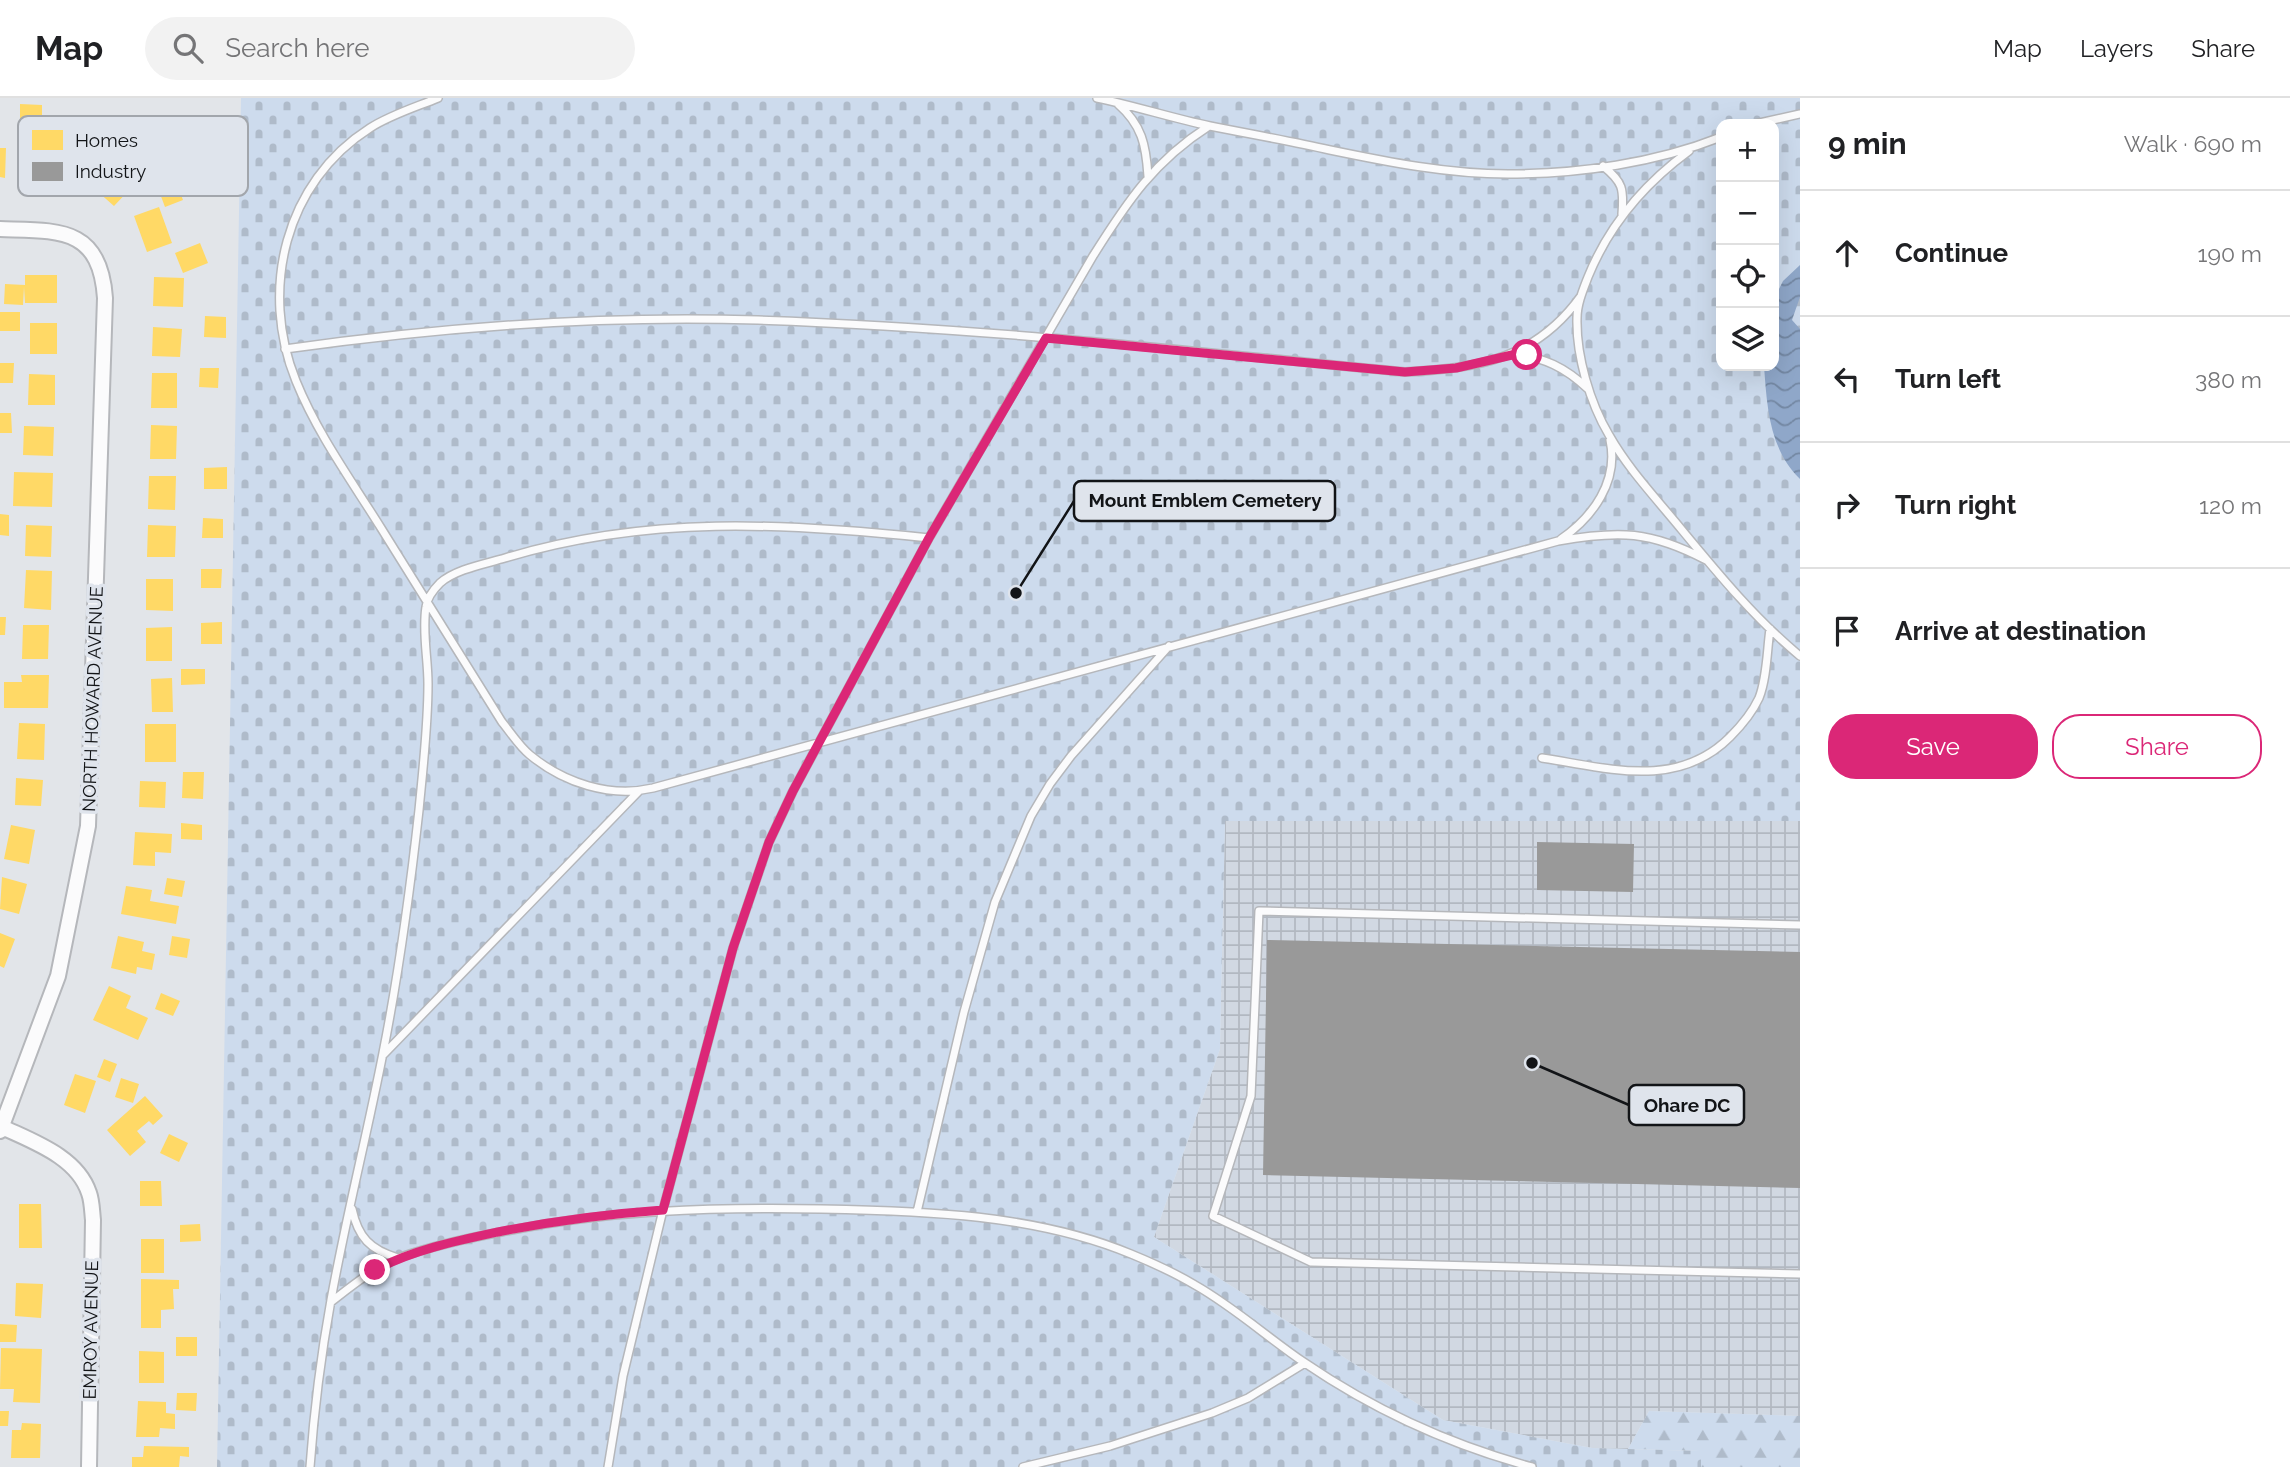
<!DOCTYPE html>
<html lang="en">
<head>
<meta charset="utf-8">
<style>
  body { margin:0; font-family:Raleway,sans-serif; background:#f2f2f2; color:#202124 }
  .controls { position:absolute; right:21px; top:21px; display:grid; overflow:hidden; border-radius:14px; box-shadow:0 7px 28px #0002 }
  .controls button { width:63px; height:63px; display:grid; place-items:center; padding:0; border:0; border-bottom:2px solid #e0e0e0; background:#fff; color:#202124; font:35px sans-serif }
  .stop { position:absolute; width:21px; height:21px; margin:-16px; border:5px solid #db2777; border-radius:50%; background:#fff }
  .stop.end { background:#db2777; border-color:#fff; box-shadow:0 2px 7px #0008 }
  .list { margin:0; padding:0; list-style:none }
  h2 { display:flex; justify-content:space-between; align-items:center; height:91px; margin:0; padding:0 28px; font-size:30px }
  h2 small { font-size:23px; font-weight:400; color:#757577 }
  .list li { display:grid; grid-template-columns:46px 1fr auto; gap:21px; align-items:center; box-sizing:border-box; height:126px; padding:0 28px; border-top:2px solid #e0e0e0 }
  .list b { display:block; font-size:26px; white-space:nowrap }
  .list em { font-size:23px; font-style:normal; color:#757577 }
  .actions { display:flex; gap:14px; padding:21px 28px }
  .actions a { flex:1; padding:16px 0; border:2px solid #db2777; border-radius:28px; text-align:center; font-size:24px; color:#db2777 }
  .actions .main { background:#db2777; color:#fff }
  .icon { flex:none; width:38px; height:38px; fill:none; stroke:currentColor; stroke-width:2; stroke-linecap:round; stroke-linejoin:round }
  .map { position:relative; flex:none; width:1800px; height:1369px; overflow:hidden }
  header { display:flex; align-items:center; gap:42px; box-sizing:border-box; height:98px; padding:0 35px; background:#fff; border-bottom:2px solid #e0e0e0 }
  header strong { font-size:33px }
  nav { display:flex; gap:38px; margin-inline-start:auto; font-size:24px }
  .search { width:490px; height:63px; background:#f2f2f2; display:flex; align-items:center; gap:18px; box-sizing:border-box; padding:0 24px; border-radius:38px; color:#757577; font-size:26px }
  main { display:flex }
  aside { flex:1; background:#fff }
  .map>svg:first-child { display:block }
  .industrial { fill:url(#industrial-grid) }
  .forest { fill:url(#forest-firs) }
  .cemetery { fill:url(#cemetery-stones); fill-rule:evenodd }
  .water { fill:url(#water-waves) }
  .homes { fill:#ffd966 }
  .industry { fill:#999 }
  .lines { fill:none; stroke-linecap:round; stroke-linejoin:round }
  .lane-casing { stroke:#b5b7bb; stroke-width:10 }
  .street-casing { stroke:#b5b7bb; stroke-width:18 }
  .lane { stroke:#fbfbfc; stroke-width:7 }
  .street { stroke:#fbfbfc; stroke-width:14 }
  .route { stroke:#db2777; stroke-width:9 }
  .labels { text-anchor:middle; stroke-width:7; stroke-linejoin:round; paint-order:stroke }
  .street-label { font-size:18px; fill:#121417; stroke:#dfe4ec }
  .key { fill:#dfe4ec; stroke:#a2a6ac; stroke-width:2 }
  .key-label { font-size:19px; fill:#121417 }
  .leader { fill:none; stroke:#121417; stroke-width:2.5 }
  .callout-dot { fill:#121417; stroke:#dfe4ec; stroke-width:2.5 }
  .callout { fill:#dfe4ec; stroke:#121417; stroke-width:2.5 }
  .callout-label { font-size:19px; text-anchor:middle; font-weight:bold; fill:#121417 }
</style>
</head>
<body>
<header>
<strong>Map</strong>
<div class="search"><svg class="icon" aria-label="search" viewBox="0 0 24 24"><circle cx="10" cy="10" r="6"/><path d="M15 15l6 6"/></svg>Search here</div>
<nav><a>Map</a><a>Layers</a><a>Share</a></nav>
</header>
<main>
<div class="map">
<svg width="1800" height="1369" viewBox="0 0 1800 1369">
  <defs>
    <pattern id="industrial-grid" width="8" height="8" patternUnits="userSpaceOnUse" patternTransform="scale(1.75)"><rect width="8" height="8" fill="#d1d8e2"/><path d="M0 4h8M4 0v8" fill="none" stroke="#b2b8c1"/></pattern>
    <pattern id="forest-firs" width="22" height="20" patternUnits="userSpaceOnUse" patternTransform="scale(1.75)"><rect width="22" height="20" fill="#cddbed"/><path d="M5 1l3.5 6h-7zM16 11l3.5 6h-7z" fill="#afbbca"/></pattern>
    <pattern id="cemetery-stones" width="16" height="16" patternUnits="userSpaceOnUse" patternTransform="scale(1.75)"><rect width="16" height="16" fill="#cddbed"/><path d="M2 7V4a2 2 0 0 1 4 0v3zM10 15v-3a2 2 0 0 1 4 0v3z" fill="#afbbca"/></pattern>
    <pattern id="water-waves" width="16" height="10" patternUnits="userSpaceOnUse" patternTransform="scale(1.75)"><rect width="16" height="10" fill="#8fa7c9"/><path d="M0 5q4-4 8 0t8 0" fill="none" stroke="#7387a2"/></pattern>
  </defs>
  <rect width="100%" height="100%" fill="#e2e5e9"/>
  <!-- industrial -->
  <path class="industrial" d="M1225 723H1800V1318L1649 1313 1628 1351 1592 1350 1443 1322 1154 1139 1220 951Z"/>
  <!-- forest -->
  <path class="forest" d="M1649 1313 1800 1318V1369H1701L1700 1353 1628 1351Z"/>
  <!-- cemetery -->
  <path class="cemetery" d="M241 0H1800V723H1225L1220 951 1154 1139 1443 1322 1592 1350 1701 1353V1369H217ZM1721 26H1774V268H1721Z"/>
  <!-- water -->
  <path class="water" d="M1800 167V199L1792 222 1800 231V381C1769 351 1767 308 1764 268H1774V201L1783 183Z"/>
  <!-- homes -->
  <path class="homes" d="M20 6 42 7V26H20Z
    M96 17 129 22 126 43 92 39Z
    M0 50H6L5 80 0 79Z
    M107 67 132 89 114 108 89 86Z
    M177 86 183 102 165 109 159 93Z
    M159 109 172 145 147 154 134 118Z
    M200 145 208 165 183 175 175 155Z
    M25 177H57V205H25L24 189 23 207 4 206 5 186 25 187Z
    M154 179 184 180 183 209 153 208Z
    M0 214H20V233H0Z
    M205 218 226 219V240L204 239Z
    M30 225H57V256H30Z
    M153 229 182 231 180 259 152 258Z
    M0 265H14L13 285H0Z
    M200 270H219L218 290 199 289Z
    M152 275H177V310H151Z
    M29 276 55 277V307H28Z
    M0 315H11L12 335H0Z
    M151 327 177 328 176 361H150Z
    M24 328 54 329 53 358 23 357Z
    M227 369V391H204V370Z
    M14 374 53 375 52 409 13 408Z
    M149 378H176L175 412 148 411Z
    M0 416 9 417V438L0 437Z
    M203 420 223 421V440H202Z
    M26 427 52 428 51 459 25 458Z
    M148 427 176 428 175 459H147Z
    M201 471H222L221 490H201Z
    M26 472 52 473 51 512 24 510Z
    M146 481H173V513L146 512Z
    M0 519H6L5 537H0Z
    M222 524V546H201V525Z
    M23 527H49L48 561H22Z
    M172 529V563H146V530Z
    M181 571H205V586L181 587Z
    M21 577H49L48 610H4V584H22Z
    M172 580 173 614H152L151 581Z
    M19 625 45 626 44 662 17 661Z
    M145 626H176V664H145Z
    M183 674H204L203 701 182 700Z
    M16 680 43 682 41 708 15 707Z
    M140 683 166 684 165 710 139 709Z
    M181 725 202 727V742L181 741Z
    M11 727 35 732 29 766 4 761Z
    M135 734 172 736 171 755 155 754V768L133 767Z
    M2 779 27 786 19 816 0 811Z
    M167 780 185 783 182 799 164 796Z
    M126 788 152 792 150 803 179 808 176 826 121 816Z
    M0 835 15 841 4 870 0 868Z
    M118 838 144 844 142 853 155 856 152 872 137 869 136 876 111 870Z
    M172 838 190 841 187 860 169 857Z
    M109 888 131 898 126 910 148 920 138 942 93 922Z
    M161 895 180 903 173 918 155 911Z
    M104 961 117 966 110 984 97 979Z
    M75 976 96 983 85 1015 64 1007Z
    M121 980 139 986 133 1005 115 999Z
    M145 998 163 1018 153 1027 149 1023 137 1033 146 1044 130 1058 107 1032Z
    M169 1036 188 1045 179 1064 160 1055Z
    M140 1083H161L162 1108H140Z
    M19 1106H41L42 1150H19Z
    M200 1126 201 1143 180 1144V1127Z
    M141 1141H164V1175H141Z
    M141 1181 179 1182V1191H173L174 1211 161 1212V1230H141Z
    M16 1185 43 1186 41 1220 15 1218Z
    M0 1226 17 1227 16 1244H0Z
    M176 1239H197V1258H176Z
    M1 1250 42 1251 40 1305 13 1304 14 1291H0Z
    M139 1253 164 1254V1285H139Z
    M177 1295H197L196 1313 176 1312Z
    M138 1303 166 1304V1315L175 1316V1331L160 1330 159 1339H136Z
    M0 1313H9L8 1328H0Z
    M22 1325 41 1326 40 1360H11L12 1332H21Z
    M144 1348 189 1349V1359L180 1358 179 1369H132V1359H143Z"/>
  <!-- industry -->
  <path class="industry" d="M1537 744 1634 746 1633 794 1537 792Z
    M1267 842 1800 854V1090L1263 1077Z"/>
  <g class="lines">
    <defs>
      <path id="lane" d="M438 0C416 9 390 17 370 30 285 84 259 192 296 283 317 335 351 382 381 430 421 494 461 559 502 624 511 635 519 648 530 657 564 685 610 700 653 690L1558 443C1619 432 1651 433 1706 462
        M1097 0C1135 8 1172 20 1210 28 1250 36 1290 43 1330 52 1388 64 1448 76 1508 76 1579 76 1655 65 1721 39
        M1118 6C1142 27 1146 47 1148 78
        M1755 26 1800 16
        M1689 53C1644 86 1609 127 1588 179 1583 192 1577 206 1577 220 1576 258 1590 305 1609 337 1627 369 1653 397 1677 426 1715 472 1753 519 1800 558
        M1603 68C1623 84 1624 91 1622 116
        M285 251C441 229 601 217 758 222 974 229 1190 253 1405 274 1478 270 1535 262 1581 198
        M1512 257C1543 258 1566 270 1588 291
        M1561 441C1593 419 1619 383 1610 342
        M1542 660C1608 670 1677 692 1730 639 1742 627 1752 615 1759 600 1767 580 1767 552 1770 531
        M1800 827 1259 813 1251 998 1213 1118 1311 1164 1800 1176
        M384 956 639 693
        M352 1111C358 1139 370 1152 398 1160
        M917 1114 964 914 995 804 1031 718 1050 686 1071 658 1169 548
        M331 1204C353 1187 375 1169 401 1159 433 1148 468 1140 501 1134 607 1112 713 1109 821 1111 924 1113 1035 1116 1131 1156 1153 1165 1175 1175 1195 1187 1234 1209 1268 1240 1305 1265 1374 1312 1451 1347 1532 1369
        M310 1369C314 1313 321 1257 331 1202 346 1119 367 1037 383 955 399 874 410 793 419 712 423 670 428 628 428 586 428 560 422 534 426 509 427 500 433 492 440 485 456 471 485 466 505 460 647 417 784 425 929 440
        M608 1369 623 1278 663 1112 733 850 769 744 793 693 929 440 1093 158C1127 104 1154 63 1209 28
        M1023 1369 1110 1348 1212 1315 1248 1300 1305 1265"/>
      <path id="street" d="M0 131C58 133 100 128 105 200L88 728 58 878 0 1033
        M0 1028C31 1043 77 1058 89 1095 92 1103 92 1113 93 1122L89 1369"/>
    </defs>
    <!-- lane casing -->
    <use href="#lane" class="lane-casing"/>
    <!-- street casing -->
    <use href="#street" class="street-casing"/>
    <!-- lane -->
    <use href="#lane" class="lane"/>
    <!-- street -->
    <use href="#street" class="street"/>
  </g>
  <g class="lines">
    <!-- route -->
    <path class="route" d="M375 1172C413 1152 456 1143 498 1134 553 1123 607 1116 663 1112L733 850 769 744 793 693 929 440 1046 240 1405 274 1456 270 1512 257H1527"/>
  </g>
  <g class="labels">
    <!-- street labels -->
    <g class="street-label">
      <text transform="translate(93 601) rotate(-88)" y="6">NORTH HOWARD AVENUE</text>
      <text transform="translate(91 1232) rotate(-89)" y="6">EMROY AVENUE</text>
    </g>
  </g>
  <!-- legend -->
  <rect x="18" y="18" width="230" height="80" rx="10" class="key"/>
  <rect x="32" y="32" width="31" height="20" fill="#ffd966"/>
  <rect x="32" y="64" width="31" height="19" fill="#999"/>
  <g class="key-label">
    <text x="75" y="49">Homes</text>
    <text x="75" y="80">Industry</text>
  </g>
  <!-- callouts -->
  <path class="leader" d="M1016 495L1074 403M1532 965L1629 1007"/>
  <g class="callout-dot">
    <circle cx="1016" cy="495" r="7"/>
    <circle cx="1532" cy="965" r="7"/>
  </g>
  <g class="callout">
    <rect x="1074" y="383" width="261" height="40" rx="7"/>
    <rect x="1629" y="987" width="115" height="40" rx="7"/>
  </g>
  <g class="callout-label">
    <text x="1205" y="409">Mount Emblem Cemetery</text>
    <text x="1687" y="1014">Ohare DC</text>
  </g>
</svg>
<div class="controls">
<button>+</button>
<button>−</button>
<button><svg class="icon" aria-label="locate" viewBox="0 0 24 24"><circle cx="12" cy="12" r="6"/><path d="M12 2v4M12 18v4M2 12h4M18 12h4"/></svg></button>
<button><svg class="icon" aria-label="layers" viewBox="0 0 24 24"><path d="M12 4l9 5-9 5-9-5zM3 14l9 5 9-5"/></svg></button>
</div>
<div class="stop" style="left:1527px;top:257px"></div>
<div class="stop end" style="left:375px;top:1172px"></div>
</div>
<aside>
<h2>9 min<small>Walk · 690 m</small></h2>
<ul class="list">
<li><svg class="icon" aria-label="ahead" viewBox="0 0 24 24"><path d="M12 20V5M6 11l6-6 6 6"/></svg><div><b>Continue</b></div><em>190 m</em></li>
<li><svg class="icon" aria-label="left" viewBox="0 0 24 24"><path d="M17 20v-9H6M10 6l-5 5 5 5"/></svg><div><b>Turn left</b></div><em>380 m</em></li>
<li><svg class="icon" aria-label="right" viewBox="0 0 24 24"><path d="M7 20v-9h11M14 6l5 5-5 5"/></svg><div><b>Turn right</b></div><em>120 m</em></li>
<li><svg class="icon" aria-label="arrive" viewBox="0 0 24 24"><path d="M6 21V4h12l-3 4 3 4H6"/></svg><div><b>Arrive at destination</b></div></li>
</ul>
<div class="actions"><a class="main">Save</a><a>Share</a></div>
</aside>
</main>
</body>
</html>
